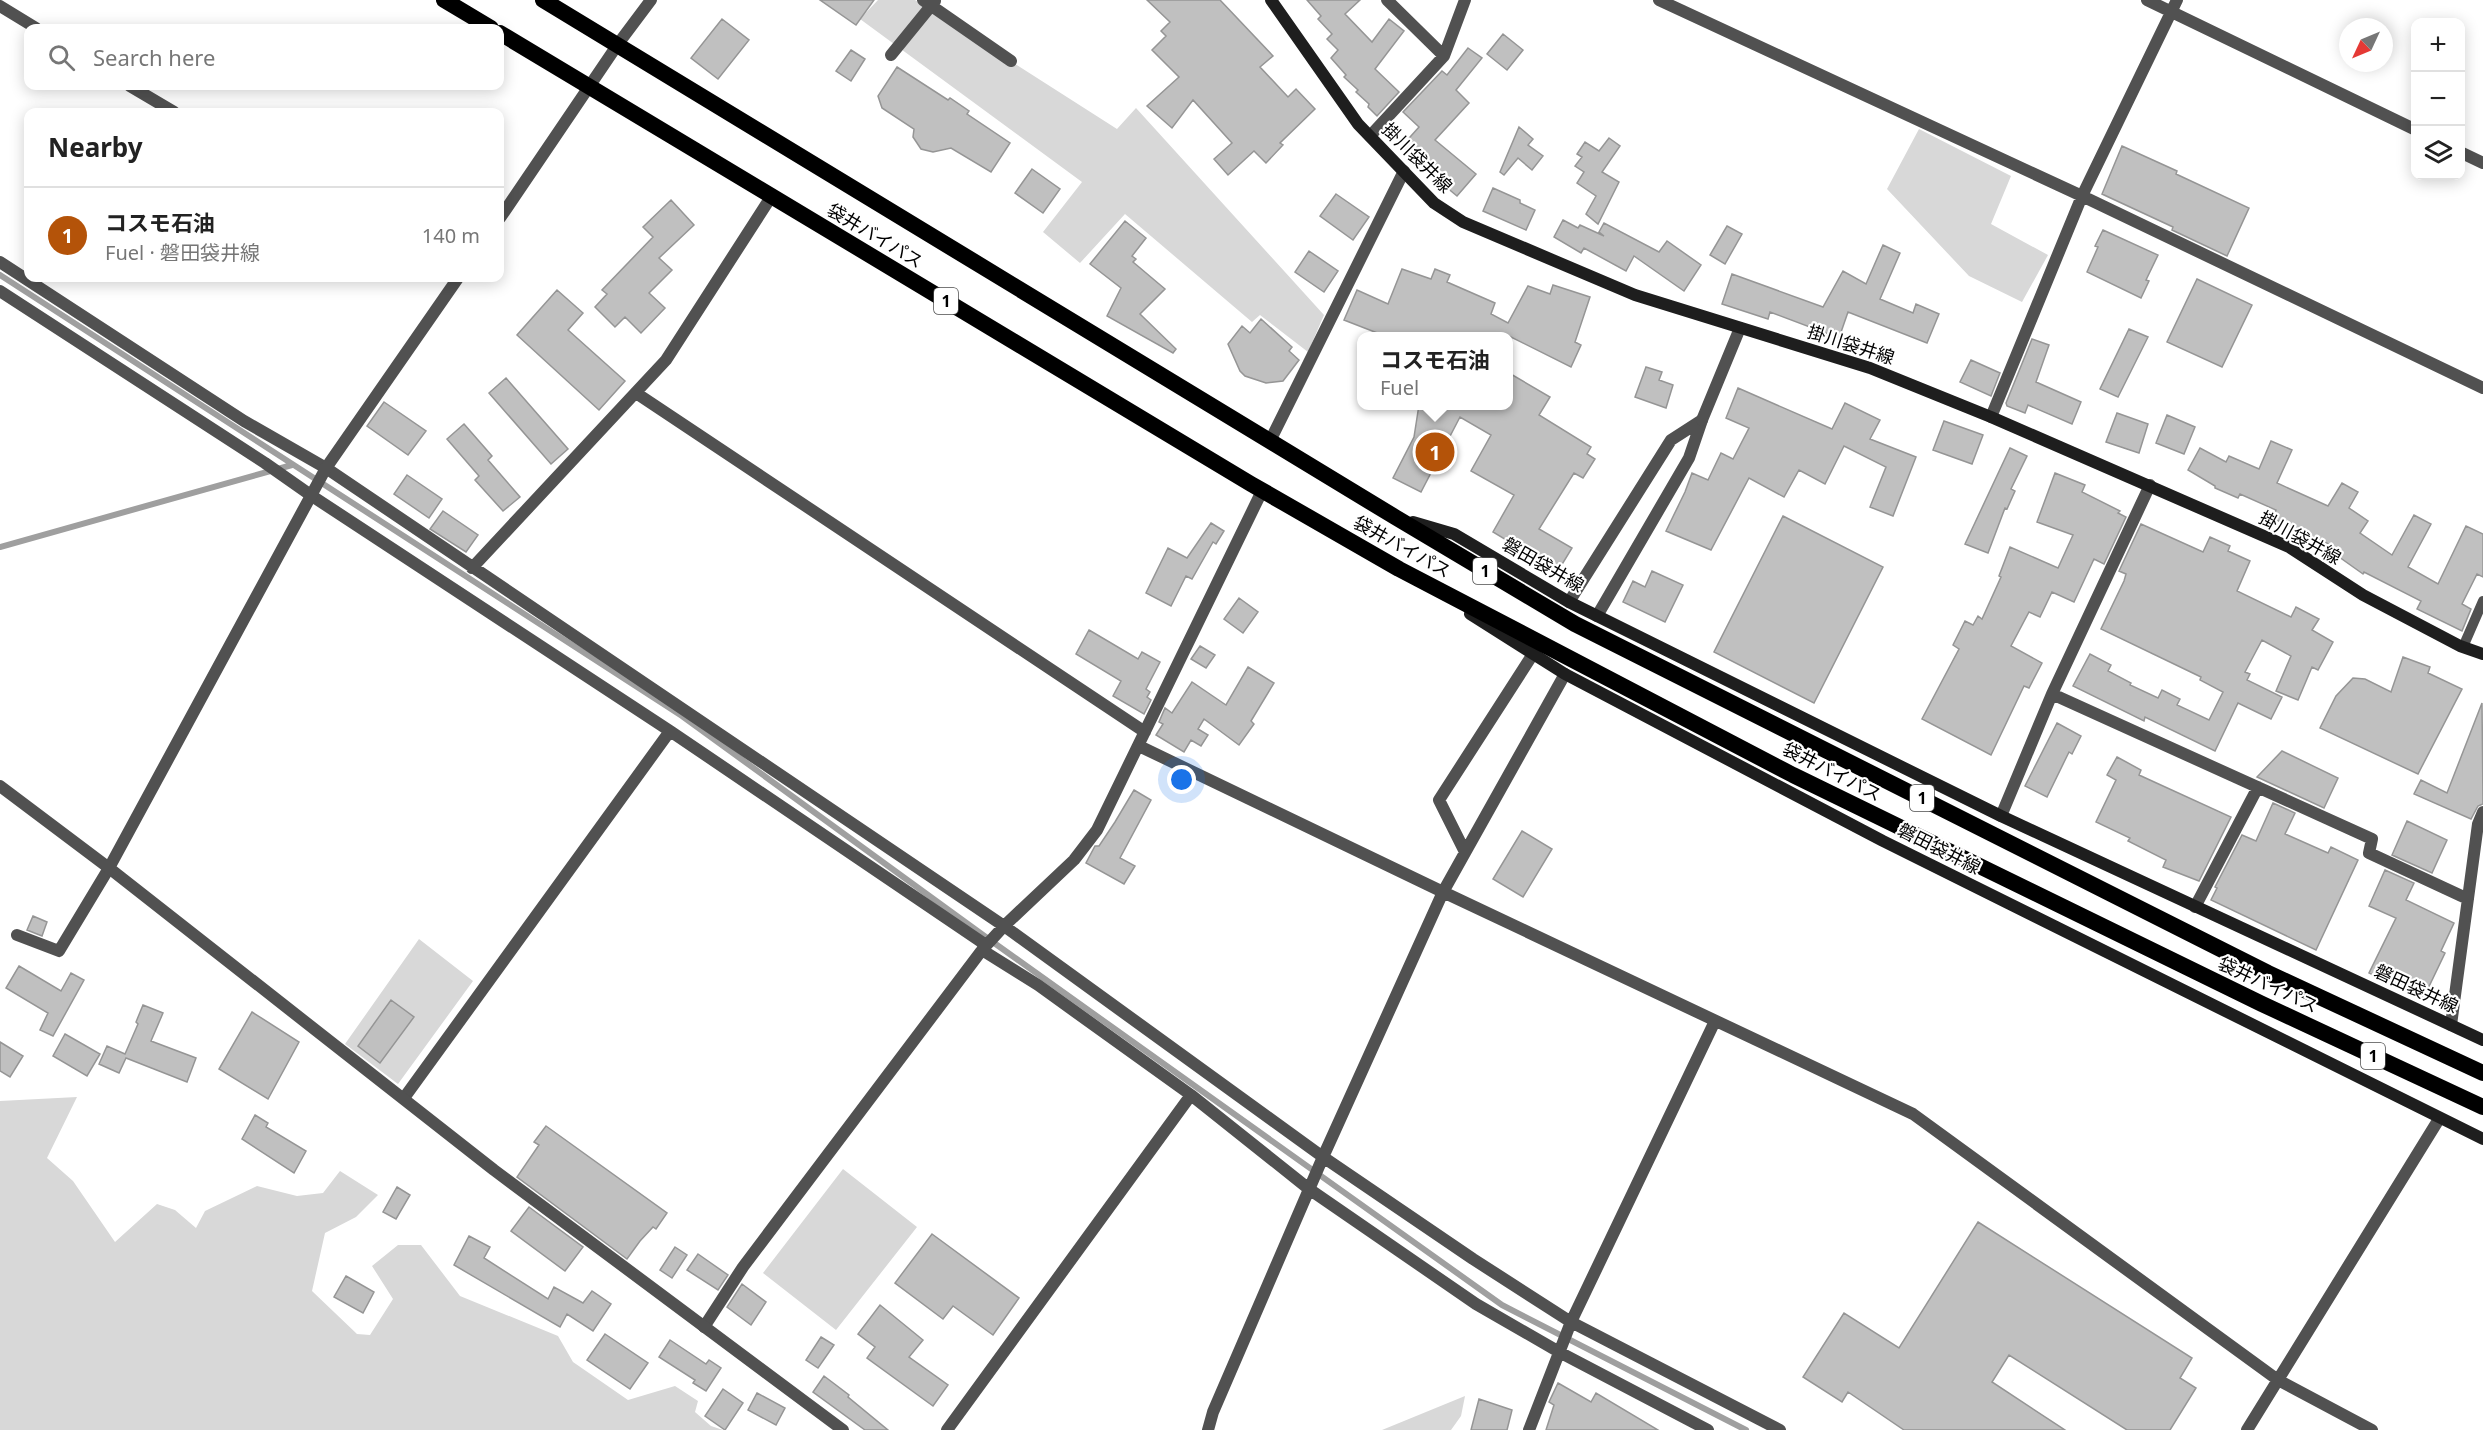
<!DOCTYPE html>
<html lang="en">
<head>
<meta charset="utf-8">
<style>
  body { margin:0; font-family:"Noto Sans","Noto Sans JP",sans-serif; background:#f6f6f6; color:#222 }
  .controls { position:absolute; right:18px; top:18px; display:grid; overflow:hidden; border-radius:12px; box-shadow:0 3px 15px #0003 }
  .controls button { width:54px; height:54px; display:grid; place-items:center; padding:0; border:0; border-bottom:2px solid #e0e0e0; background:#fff; color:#222; font:30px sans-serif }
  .compass { position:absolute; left:2339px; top:18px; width:54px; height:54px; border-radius:50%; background:#fff; box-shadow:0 3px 15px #0003; rotate:226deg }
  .you { position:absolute; left:1182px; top:780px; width:21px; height:21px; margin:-15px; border:4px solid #fff; border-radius:50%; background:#1a73e8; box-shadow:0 0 0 9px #1a73e833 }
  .badge { display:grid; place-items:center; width:39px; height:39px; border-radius:50%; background:#b45309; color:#fff; font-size:20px; font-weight:700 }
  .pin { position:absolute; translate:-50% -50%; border:3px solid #fff; box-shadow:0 2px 6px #0006 }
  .popup { position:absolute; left:1357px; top:332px; width:156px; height:78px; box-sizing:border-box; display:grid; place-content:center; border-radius:12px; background:#fff; filter:drop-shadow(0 2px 4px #0005); font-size:20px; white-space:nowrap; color:#767676 }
  .popup b { font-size:22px; color:#222 }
  .popup::after { content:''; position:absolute; left:50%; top:100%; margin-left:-12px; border:12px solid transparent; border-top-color:#fff }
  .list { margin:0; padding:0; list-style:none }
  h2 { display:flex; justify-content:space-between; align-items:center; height:78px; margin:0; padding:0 24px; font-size:26px }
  h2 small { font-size:20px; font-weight:400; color:#767676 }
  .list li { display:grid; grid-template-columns:39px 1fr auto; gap:18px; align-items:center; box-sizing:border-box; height:96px; padding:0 24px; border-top:2px solid #e0e0e0 }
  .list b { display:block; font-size:22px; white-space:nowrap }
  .list p { margin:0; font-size:20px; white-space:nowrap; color:#767676 }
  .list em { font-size:20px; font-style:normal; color:#767676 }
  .icon { flex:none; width:33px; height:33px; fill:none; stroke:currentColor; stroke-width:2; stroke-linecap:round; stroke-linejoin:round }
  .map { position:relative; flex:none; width:2483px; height:1430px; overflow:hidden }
  .search { position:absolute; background:#fff; box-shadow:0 3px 15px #0003; left:24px; top:24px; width:480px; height:66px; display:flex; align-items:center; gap:15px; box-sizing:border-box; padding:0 21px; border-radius:12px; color:#767676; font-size:22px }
  .panel { position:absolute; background:#fff; box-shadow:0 3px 15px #0003; left:24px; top:108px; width:480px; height:174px; border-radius:12px }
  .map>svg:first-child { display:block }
  .green { fill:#d8d8d8 }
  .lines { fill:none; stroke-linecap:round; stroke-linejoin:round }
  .stream { stroke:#9f9f9f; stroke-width:6 }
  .building { fill:#c0c0c0; stroke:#959595; stroke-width:1.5 }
  .service { stroke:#515151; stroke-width:10 }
  .minor { stroke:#515151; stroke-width:12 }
  .tertiary { stroke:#515151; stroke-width:12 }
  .secondary { stroke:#1e1e1e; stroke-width:12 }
  .trunk { stroke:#000; stroke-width:16 }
  .labels { text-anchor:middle; stroke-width:4.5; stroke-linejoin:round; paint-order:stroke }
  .shield { fill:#fff; stroke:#4c4c4c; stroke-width:1.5 }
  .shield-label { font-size:16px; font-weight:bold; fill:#000 }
  .street-label { font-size:18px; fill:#000; stroke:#fff }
</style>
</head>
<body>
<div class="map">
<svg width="2483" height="1430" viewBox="0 0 2483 1430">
  <rect width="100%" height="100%" fill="#fff"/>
  <!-- green -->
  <path class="green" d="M878 0H915L1117 129 1136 108 1324 315 1308 352 1260 315 1252 322 1125 214 1080 263 1043 232 1082 182 860 19Z
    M1919 129 2011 176 1991 224 2048 255 2022 302 1969 276 1887 189Z
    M419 939 473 981 398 1084 345 1044Z
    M77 1097 47 1158 73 1181 115 1242 157 1204 175 1210 196 1228 205 1211 257 1186 297 1196 323 1193 340 1171 378 1195 356 1217 325 1233 312 1291 357 1334 370 1335 393 1299 372 1266 398 1245H421L460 1296 558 1336 573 1362 628 1400 675 1386 698 1401 695 1412 711 1426 723 1430H0V1101Z
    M843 1169 917 1227 836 1330 763 1273Z
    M1465 1396 1461 1416 1451 1430H1382Z"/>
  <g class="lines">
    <!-- stream -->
    <path class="stream" d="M0 275 682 716 983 935 1502 1305 1746 1430
      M0 547 292 465"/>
  </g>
  <!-- building -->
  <path class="building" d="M820 0H874L856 25Z
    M1147 0H1220L1273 56 1260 67 1288 97 1296 89 1315 109 1280 143 1283 145 1266 163 1254 151 1228 175 1214 159 1232 143 1193 100 1172 128 1147 106 1179 77 1152 50 1166 36 1161 31 1170 22Z
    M1307 0H1360L1345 14 1372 42 1389 19 1404 31 1375 69 1399 92 1377 116 1368 107 1369 104 1356 92 1358 90 1344 77 1346 75 1331 58 1338 50 1327 39 1332 34 1318 19 1321 16Z
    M722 19 749 40 718 79 691 58Z
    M1503 34 1523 50 1507 70 1487 54Z
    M1468 48 1482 58 1456 90 1469 103 1435 140 1476 174 1457 196 1428 172 1402 146 1419 127 1403 112 1442 71 1447 75Z
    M851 50 865 59 851 81 836 71Z
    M897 67 948 100 950 98 969 111 967 114 1010 143 991 172 951 148 933 152 921 149 913 137 914 129 882 108 878 96Z
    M1519 127 1533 139 1528 145 1543 156 1532 170 1518 158 1504 175 1500 172Z
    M1609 138 1620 146 1602 172 1619 182 1598 224 1586 214 1596 196 1577 183 1584 172 1575 166 1582 157 1577 154 1585 142 1599 151Z
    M2122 146 2177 171 2176 174 2249 208 2227 256 2172 230 2173 227 2102 194Z
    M1032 169 1060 189 1043 213 1015 193Z
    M1493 188 1520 200V203L1535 210 1526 230 1483 211Z
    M1336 194 1369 217 1353 240 1320 216Z
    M671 200 694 225 659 258 672 270 649 293 665 308 641 333 625 317 615 327 595 307 607 294 602 290 653 237 643 227Z
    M1563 220 1578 228 1580 225 1604 236 1599 232 1604 223 1659 252 1667 241 1701 265 1684 291 1634 256 1626 271 1584 248 1581 253 1554 237Z
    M1125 221 1146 238 1132 256 1136 259 1133 262 1165 289 1140 314 1176 349 1173 353 1107 316 1121 288 1090 264Z
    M1727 226 1742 234 1725 264 1710 255Z
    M2103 230 2158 255 2146 280 2149 281 2141 298 2087 272 2098 247 2095 246Z
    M1883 245 1900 253 1880 299 1913 313 1916 304 1939 314 1927 343 1848 312 1839 338 1770 312 1768 319 1722 304 1732 274 1823 307 1843 271 1866 284Z
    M1309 251 1338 271 1324 292 1295 272Z
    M1402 269 1431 279 1435 269 1450 275 1447 282 1495 303 1491 314 1508 323 1528 286 1550 294 1553 285 1590 297 1575 342 1581 345 1571 367 1509 336H1385L1344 320 1357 290 1388 304Z
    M2197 279 2252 305 2222 367 2167 342Z
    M557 290 583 313 568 330 625 381 599 410 517 335Z
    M1261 319 1292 347 1289 351 1299 360 1283 381 1266 383 1245 376 1240 371 1228 344 1242 326 1250 333Z
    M2129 329 2148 337 2118 397 2100 389Z
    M2032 339 2049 345 2036 382 2081 402 2072 424 2028 405 2025 413 2007 406 2006 403Z
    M1971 360 2000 373 1991 396 1960 382Z
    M1646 367 1662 372 1659 380 1673 385 1666 408 1635 397Z
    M1509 373 1550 397 1539 415 1591 447 1587 454 1595 459 1583 478 1574 473 1539 529 1572 548 1558 571 1493 532 1514 495 1471 471 1491 435 1460 417 1421 492 1393 478 1414 437 1419 405H1509Z
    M506 378 568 449 551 464 489 393Z
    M1738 388 1832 429 1845 403 1880 420 1870 439 1916 457 1893 516 1870 507 1886 467 1844 446 1825 484 1799 470 1784 497 1749 478 1711 550 1666 531 1685 492 1692 473 1708 480 1721 453 1733 459 1749 428 1726 418Z
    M384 402 426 431 408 455 367 426Z
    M2117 413 2148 424 2139 453 2106 442Z
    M2167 415 2195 427 2184 454 2156 443Z
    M1944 421 1983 435 1972 464 1933 450Z
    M464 424 492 456 488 460 520 497 503 511 475 480 479 476 447 439Z
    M2271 441 2292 450 2277 483 2328 506 2342 483 2358 492 2349 508 2368 521 2360 533 2392 555 2414 515 2431 524 2408 567 2438 584 2466 526 2483 534V577L2477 574 2462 604 2471 609 2462 631 2417 609 2421 601 2364 572 2363 574 2328 549 2331 545 2272 518 2276 510 2240 494 2238 498 2215 488V486L2188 470 2200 448 2226 462 2229 456 2259 469Z
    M2010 448 2027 456 2011 489 2015 491 2007 509 2005 508 1988 553 1965 544Z
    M2055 473 2085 485 2082 492 2120 511 2118 513 2126 517 2104 564 2094 559 2074 602 2052 592 2040 617 2029 612 2011 646 2042 663 2029 688 2024 686 1991 755 1922 719 1959 649 1953 645 1965 621 1973 625 1978 616 1982 619 2001 577 1999 576 2010 547 2058 568 2073 535 2037 522Z
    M407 475 442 499 429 518 394 494Z
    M443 511 478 535 466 552 430 529Z
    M1783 516 1883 567 1814 703 1714 652Z
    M1211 523 1224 531 1216 544 1213 542 1192 579 1186 576 1171 606 1146 593 1168 548 1187 558Z
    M2141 524 2203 552 2210 537 2230 546 2228 551 2250 561 2237 591 2291 617 2296 607 2319 619 2312 630 2333 642 2318 670 2312 667 2298 700 2276 691 2291 656 2262 640 2245 672 2250 674 2247 680 2282 697 2271 719 2238 703 2215 751 2145 717 2144 721 2073 686 2090 654 2111 665 2108 671 2131 683 2130 685 2158 698 2162 690 2180 699 2177 705 2209 720 2223 692 2200 680 2201 677 2101 629 2124 581 2126 574 2119 571Z
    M1652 571 1683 585 1665 622 1623 602 1633 581 1645 587Z
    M1239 598 1258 612 1243 633 1224 619Z
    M1089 630 1138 659 1142 652 1160 662 1146 689 1150 692 1147 697 1151 700 1144 714 1113 696 1121 681 1076 654Z
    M1200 646 1215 655 1206 668 1191 659Z
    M2403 657 2430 667 2428 673 2462 689 2418 774 2320 728 2336 696 2353 678 2365 679 2391 692Z
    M1248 667 1274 683 1251 721 1254 724 1239 745 1204 719 1198 729 1208 735 1201 746 1191 740 1184 752 1156 735 1163 724 1159 722 1165 708 1172 713 1192 682 1226 705Z
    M2482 703 2483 804 2478 806 2471 819 2414 794 2421 780 2447 793Z
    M2057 723 2081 736 2072 754 2069 752 2047 797 2025 786Z
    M2282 751 2338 778 2324 808 2257 777Z
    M2117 757 2141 770 2139 775 2231 817 2199 881 2163 867 2166 860 2128 841 2130 838 2096 822 2116 780 2107 775Z
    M1134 790 1151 800 1120 858 1135 866 1124 884 1086 863 1095 846H1099L1115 822Z
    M2273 803 2295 813 2285 834 2328 853 2331 847 2358 860 2316 950 2211 900 2217 888 2215 887 2242 835 2256 841Z
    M2407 821 2447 840 2432 873 2392 855Z
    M1522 831 1552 849 1523 897 1493 879Z
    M2385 870 2414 883 2406 900 2454 923 2441 951 2445 953 2423 999 2369 973 2396 918 2369 906Z
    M33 916 47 922 42 936 27 930Z
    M19 966 61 991 71 973 84 980 53 1036 40 1030 48 1013 6 988Z
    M391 1000 414 1017 380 1063 358 1046Z
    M143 1005 163 1013 151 1041 196 1058 187 1082 126 1058 119 1073 99 1064 107 1046 125 1054 138 1024 136 1022Z
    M252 1012 299 1042 268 1099 219 1069Z
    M65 1034 100 1054 87 1076 53 1056Z
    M0 1042 23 1056 10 1077 0 1071Z
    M255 1115 268 1123 266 1127 306 1151 294 1173 242 1139Z
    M546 1126 667 1213 656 1229 653 1227 640 1241 627 1259 517 1177 539 1145 534 1142Z
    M397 1187 410 1195 396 1219 383 1212Z
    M529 1207 583 1247 565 1271 511 1231Z
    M1978 1222 2192 1358 2180 1378 2196 1388 2170 1430H2127L2009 1355 1992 1382 2065 1430H1904L1848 1392 1842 1402 1803 1377 1844 1313 1899 1348Z
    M932 1234 1019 1298 993 1335 953 1306 943 1319 895 1283Z
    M469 1236 490 1247 484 1258 548 1299 554 1287 583 1303 592 1291 611 1304 593 1331 567 1314 560 1327 454 1265Z
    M675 1247 687 1255 672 1278 660 1270Z
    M698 1254 728 1275 718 1290 687 1270Z
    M346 1276 374 1292 363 1313 334 1297Z
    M742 1284 766 1302 751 1325 727 1307Z
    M880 1305 923 1340 909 1357 948 1385 933 1406 867 1358 875 1347 858 1334Z
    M605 1334 648 1363 630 1389 587 1360Z
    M821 1337 834 1345 818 1368 806 1360Z
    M670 1340 706 1364 709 1360 721 1368 706 1391 693 1383 695 1380 659 1357Z
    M824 1376 849 1395 848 1397 888 1430H865L813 1392Z
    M1558 1383 1591 1402 1596 1393 1658 1430H1546L1554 1405 1549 1402Z
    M723 1389 743 1403 725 1430 705 1416Z
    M757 1393 785 1408 776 1425 748 1410Z
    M1479 1399 1512 1410 1507 1430H1471Z"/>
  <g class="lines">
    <!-- service -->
    <path class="service" d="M2463 647 2483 601"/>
    <!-- minor -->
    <path class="minor" d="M923 0 1011 61
      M1387 0 1444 56
      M1659 0 2082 196 2483 388
      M2147 0 2416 130
      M0 6 36 28
      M891 55 935 1
      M130 86 174 112
      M1370 136 1444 56 1465 0
      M2460 152 2483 163
      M0 262 244 421 326 468 1004 926 1323 1157 1473 1259 1571 1322 1780 1430
      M0 291 265 463 312 496 670 731 986 945
      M636 393 1145 732
      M1991 417 2082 196 2177 0
      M1270 441 1404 171
      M472 568 666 360 771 197
      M1569 602 1671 440 1702 420
      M1597 616 1689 458 1702 420
      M2052 694 2372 839 2369 853 2468 899
      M1139 746 1443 892 1913 1114 2278 1380 2372 1430
      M2001 816 2052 694 2150 485
      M1465 852 1439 800 1533 654
      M2195 907 2258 787
      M17 935 59 951 109 868
      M982 950 1038 985 1191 1095 1309 1189 1476 1304 1561 1353 1708 1430
      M2451 1025 2478 824 2483 812
      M404 1098 670 731
      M704 1327 743 1267 982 950 1004 926 1074 860 1097 830 1262 491
      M947 1430 1191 1095
      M1208 1430 1213 1412 1323 1157 1443 892 1565 674
      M1529 1430 1571 1322 1715 1021
      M2247 1430 2439 1119"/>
    <!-- tertiary -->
    <path class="tertiary" d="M500 218 618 44 651 0
      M1702 420 1740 328
      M0 786 109 868 494 1170 843 1430
      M109 868 326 468 458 278"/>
    <!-- secondary -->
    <path class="secondary" d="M1271 0 1358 124 1434 203 1463 222 1635 295 1870 368 1991 417 2289 547 2363 595 2460 646 2483 654
      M1413 522 1454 534 1569 602 2001 816 2483 1040
      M1470 614 1565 674 1883 841 2483 1139"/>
    <!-- trunk -->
    <path class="trunk" d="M444 0 491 28
      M543 0 1395 517 1575 624 2268 973 2483 1073
      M500 33 1251 484 1399 569 1793 775 2262 1004 2483 1107"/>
  </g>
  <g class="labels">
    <!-- shield labels -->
    <g class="shield">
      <rect x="934" y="288" width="24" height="26" rx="4.5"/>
      <rect x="1473" y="558" width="24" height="26" rx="4.5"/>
      <rect x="1910" y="785" width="24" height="26" rx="4.5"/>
      <rect x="2361" y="1043" width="24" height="26" rx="4.5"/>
    </g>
    <g class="shield-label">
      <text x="946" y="307">1</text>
      <text x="1485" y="577">1</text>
      <text x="1922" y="804">1</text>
      <text x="2373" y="1062">1</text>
    </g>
    <!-- street labels -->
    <g class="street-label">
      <text transform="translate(1417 158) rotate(45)" y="6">掛川袋井線</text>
      <text transform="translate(875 236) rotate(31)" y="6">袋井バイパス</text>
      <text transform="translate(1851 345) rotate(18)" y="6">掛川袋井線</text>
      <text transform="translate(2300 538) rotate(29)" y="6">掛川袋井線</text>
      <text transform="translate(1402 547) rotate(29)" y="6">袋井バイパス</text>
      <text transform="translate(1543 565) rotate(30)" y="6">磐田袋井線</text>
      <text transform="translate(1832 772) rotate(27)" y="6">袋井バイパス</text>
      <text transform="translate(1939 849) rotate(27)" y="6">磐田袋井線</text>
      <text transform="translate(2268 985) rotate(25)" y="6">袋井バイパス</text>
      <text transform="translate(2416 989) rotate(25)" y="6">磐田袋井線</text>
    </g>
  </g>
</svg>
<div class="controls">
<button>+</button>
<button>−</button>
<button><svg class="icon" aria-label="layers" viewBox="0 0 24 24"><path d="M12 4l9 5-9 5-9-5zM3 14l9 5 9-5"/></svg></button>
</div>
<svg class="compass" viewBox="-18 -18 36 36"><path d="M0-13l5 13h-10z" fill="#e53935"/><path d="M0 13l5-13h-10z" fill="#767676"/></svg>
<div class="you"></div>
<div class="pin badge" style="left:1435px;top:452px">1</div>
<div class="popup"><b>コスモ石油</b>Fuel</div>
<div class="search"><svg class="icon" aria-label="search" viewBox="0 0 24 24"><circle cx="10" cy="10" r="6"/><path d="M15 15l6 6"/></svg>Search here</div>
<section class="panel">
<h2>Nearby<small></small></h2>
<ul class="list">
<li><span class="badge">1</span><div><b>コスモ石油</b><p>Fuel · 磐田袋井線</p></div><em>140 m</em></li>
</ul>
</section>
</div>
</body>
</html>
